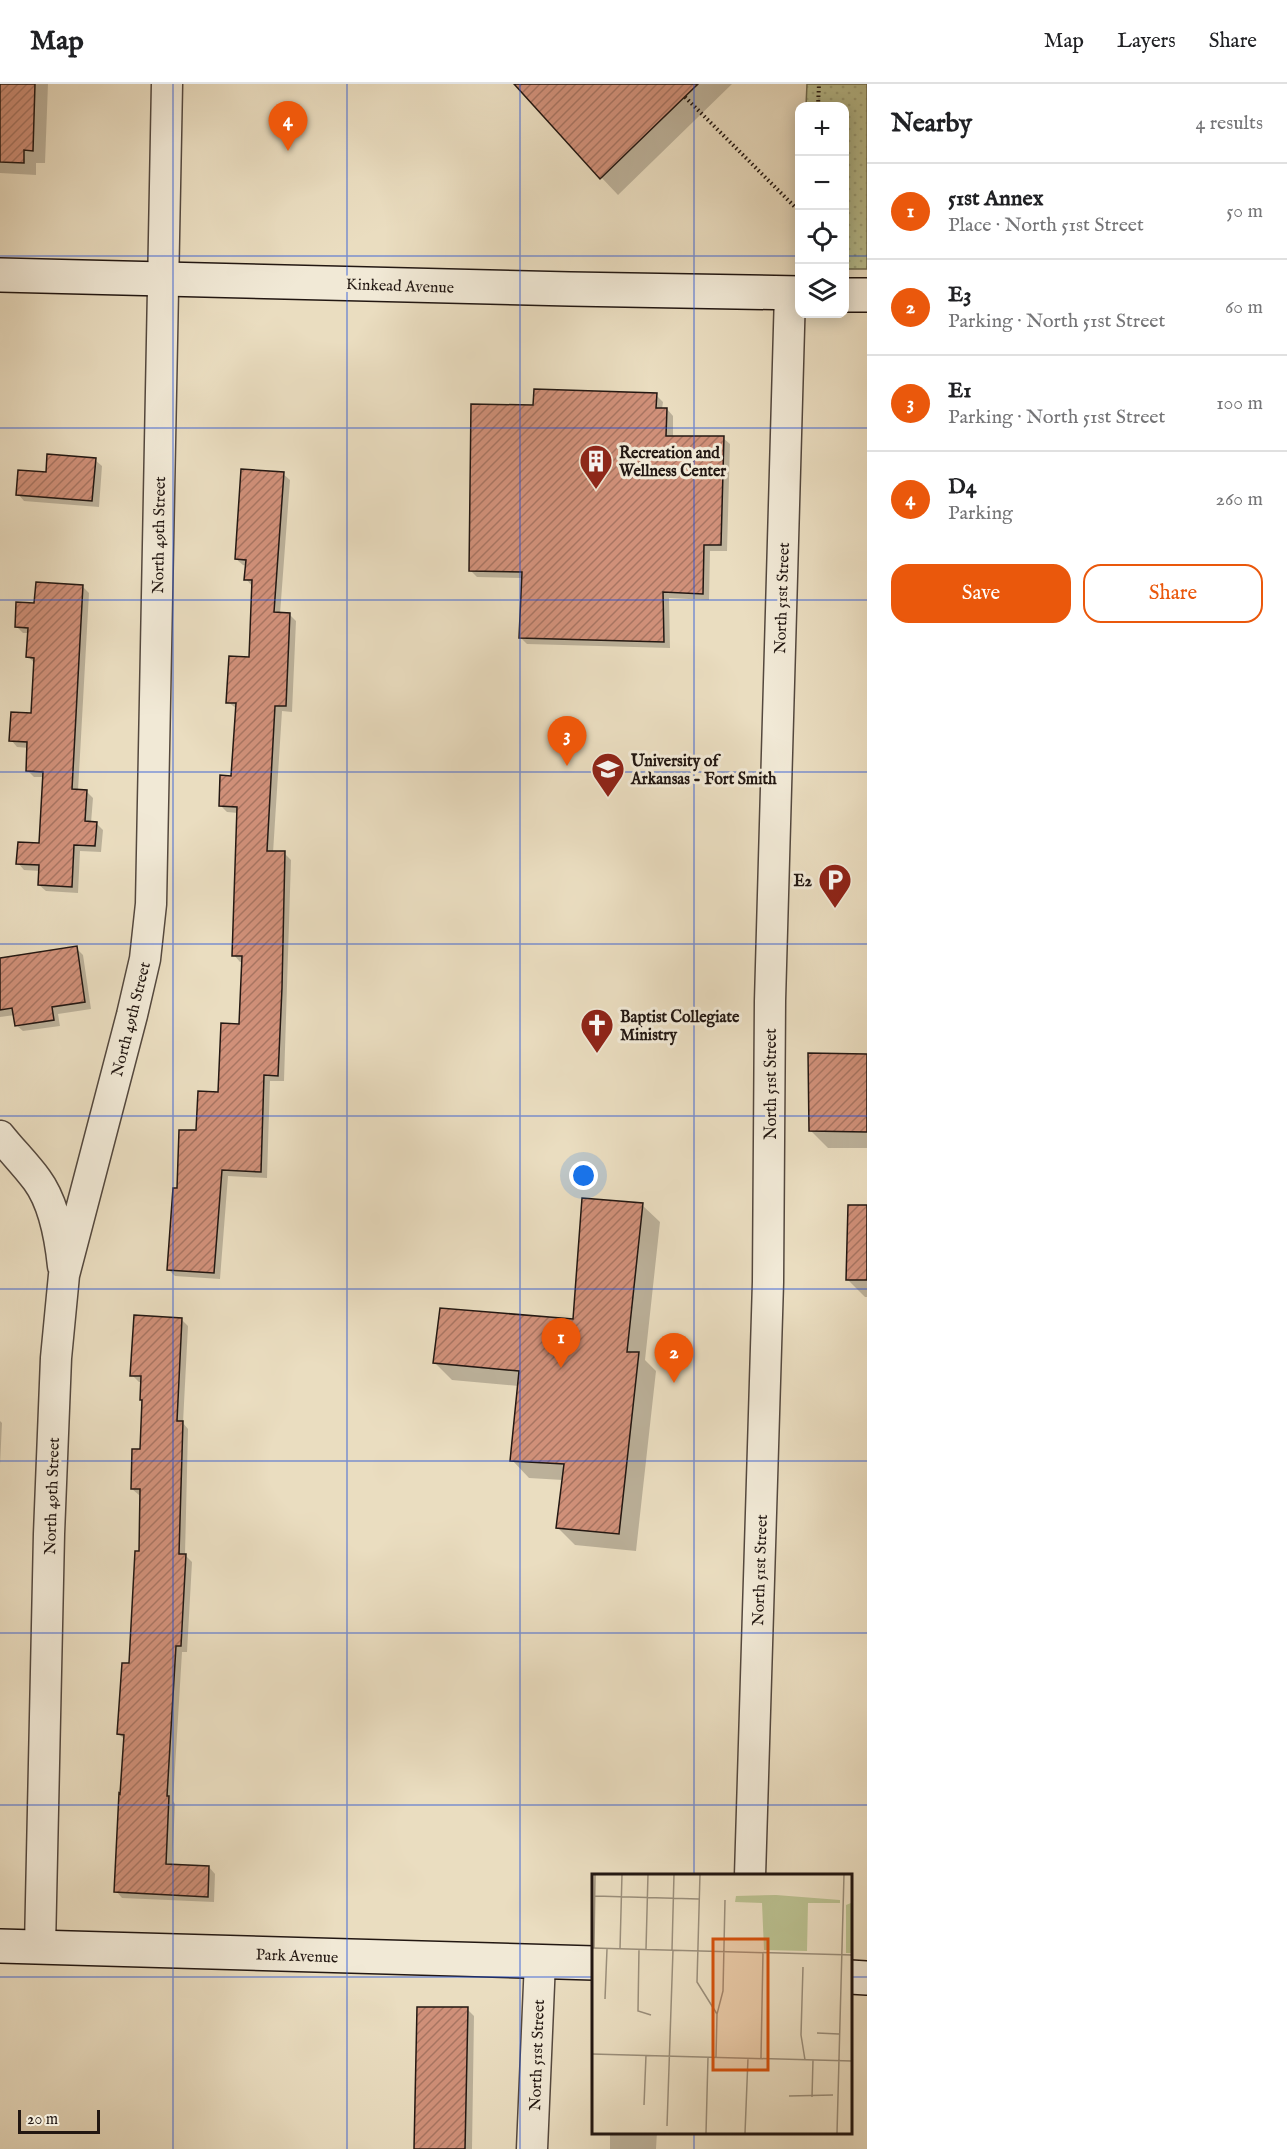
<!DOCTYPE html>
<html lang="en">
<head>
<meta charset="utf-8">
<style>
  body { margin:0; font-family:"IM FELL English",serif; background:#f2f2f2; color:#202124 }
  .controls { position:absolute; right:18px; top:18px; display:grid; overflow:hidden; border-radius:12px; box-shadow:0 3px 15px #0003 }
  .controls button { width:54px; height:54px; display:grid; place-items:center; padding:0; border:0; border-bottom:2px solid #e0e0e0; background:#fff; color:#202124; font:30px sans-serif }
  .scale { position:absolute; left:18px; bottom:15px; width:82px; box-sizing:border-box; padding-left:6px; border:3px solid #221712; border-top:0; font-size:16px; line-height:21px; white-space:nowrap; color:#221712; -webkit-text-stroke:4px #f1e9d6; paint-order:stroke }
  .you { position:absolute; left:584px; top:1092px; width:21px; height:21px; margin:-15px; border:4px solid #fff; border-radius:50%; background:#1a73e8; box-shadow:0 0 0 9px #1a73e833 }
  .badge { display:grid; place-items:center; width:39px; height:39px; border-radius:50%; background:#ea580c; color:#fff; font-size:20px; font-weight:700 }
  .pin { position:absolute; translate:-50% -50px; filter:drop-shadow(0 2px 3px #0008) }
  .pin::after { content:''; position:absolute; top:32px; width:21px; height:18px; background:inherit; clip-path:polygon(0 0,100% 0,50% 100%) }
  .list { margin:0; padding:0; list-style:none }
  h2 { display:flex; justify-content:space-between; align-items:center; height:78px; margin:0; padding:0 24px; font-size:26px }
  h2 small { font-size:20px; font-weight:400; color:#757577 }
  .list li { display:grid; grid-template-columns:39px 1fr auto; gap:18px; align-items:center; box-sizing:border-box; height:96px; padding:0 24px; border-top:2px solid #e0e0e0 }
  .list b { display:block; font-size:22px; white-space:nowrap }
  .list p { margin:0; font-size:20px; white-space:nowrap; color:#757577 }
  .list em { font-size:20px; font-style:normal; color:#757577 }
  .actions { display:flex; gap:12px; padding:18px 24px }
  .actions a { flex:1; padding:14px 0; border:2px solid #ea580c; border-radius:18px; text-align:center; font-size:21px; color:#ea580c }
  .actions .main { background:#ea580c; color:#fff }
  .icon { flex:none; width:33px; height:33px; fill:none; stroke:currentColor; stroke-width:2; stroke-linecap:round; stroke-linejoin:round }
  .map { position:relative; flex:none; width:867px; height:2065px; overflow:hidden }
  header { display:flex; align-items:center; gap:36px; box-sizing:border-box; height:84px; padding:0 30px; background:#fff; border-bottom:2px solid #e0e0e0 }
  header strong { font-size:28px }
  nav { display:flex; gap:33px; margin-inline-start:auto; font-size:21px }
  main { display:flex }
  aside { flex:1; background:#fff }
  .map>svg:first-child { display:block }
  .park { fill:url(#park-dots); stroke:#6e6c51; stroke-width:1.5 }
  .shadow { fill:#0003 }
  .building { fill:url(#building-hatch); stroke:#221712; stroke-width:1.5 }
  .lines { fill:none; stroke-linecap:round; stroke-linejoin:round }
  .street-casing { stroke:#54483e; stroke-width:33 }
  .secondary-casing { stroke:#221712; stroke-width:36 }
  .path { stroke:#221712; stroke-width:4; stroke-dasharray:1.5 3; stroke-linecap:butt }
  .street { stroke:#f1e9d6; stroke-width:30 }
  .secondary { stroke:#f1e9d6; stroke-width:33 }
  .grid { fill:none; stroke:#1d4ed8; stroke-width:1.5; stroke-opacity:0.55 }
  .labels { text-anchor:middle; stroke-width:6; stroke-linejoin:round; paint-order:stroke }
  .street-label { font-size:16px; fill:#221712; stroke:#f1e9d6 }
  .poi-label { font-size:16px; font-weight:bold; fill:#221712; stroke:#f1e9d6; text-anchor:start }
  .inset-road { fill:none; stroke:#9a8e7a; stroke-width:1.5 }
  .view { fill:#d4520d; fill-opacity:0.15; stroke:#d4520d; stroke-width:3 }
  .inset-edge { fill:none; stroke:#221712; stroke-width:3 }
</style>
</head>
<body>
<header>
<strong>Map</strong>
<nav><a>Map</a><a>Layers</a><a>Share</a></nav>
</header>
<main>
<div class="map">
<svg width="867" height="2065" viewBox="0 0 867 2065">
  <defs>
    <pattern id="park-dots" width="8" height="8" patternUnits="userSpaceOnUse" patternTransform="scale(1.5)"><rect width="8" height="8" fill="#bac090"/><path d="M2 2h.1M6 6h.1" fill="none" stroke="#a0a47b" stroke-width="1.8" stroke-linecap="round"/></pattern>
    <pattern id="building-hatch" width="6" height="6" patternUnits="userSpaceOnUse" patternTransform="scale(1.5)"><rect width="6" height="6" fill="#d09079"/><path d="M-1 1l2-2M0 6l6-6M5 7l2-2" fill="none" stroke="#a87562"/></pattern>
  </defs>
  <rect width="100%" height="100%" fill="#eaddc0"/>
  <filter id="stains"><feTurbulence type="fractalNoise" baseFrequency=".00333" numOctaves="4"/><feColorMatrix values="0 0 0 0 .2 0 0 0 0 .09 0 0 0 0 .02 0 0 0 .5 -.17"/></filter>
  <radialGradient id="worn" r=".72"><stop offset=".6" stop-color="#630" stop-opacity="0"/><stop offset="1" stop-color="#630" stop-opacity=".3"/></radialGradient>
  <!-- park -->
  <path class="park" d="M807 0H867V185H845L844 22H806Z"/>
  <!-- shadow -->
  <path class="shadow" d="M0 0H48L45 79H36V91L0 89Z
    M530 0H732L618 111 601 93Z
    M656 311 663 318 662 325H667L673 332V354H723L730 360 727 467H710L709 516 669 514 670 564 527 560 521 554 523 494 477 493 471 487 535 323Z
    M95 376 102 382 99 423 24 417 18 410Z
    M283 390 290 396 280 530 290 531 296 537 292 628 282 627 273 769H284L291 776 284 997H270L267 1094 228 1092 220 1195 175 1192 168 1185 178 1106 198 1048 220 1010 241 942 243 878H240L234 871 238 729 227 728 220 721 233 693 237 625 228 618 250 575 252 502 246 495 247 482 243 481 236 475Z
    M83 503 89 509 78 707H86L93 714 91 739H96L103 746 101 768 80 767 78 809 46 807 39 801 40 787 24 786 18 779 40 760 44 693H34L27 686 29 664 17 663 11 656 33 631 35 580 28 572 29 549H23L16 542 36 521Z
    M76 864 83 871 91 925 58 930 60 942 23 947 16 941 15 931 0 933V875Z
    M867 972V1064H828L810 1046Z
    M642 1121 660 1138 645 1276 656 1287 636 1467 575 1461 558 1444 563 1396 529 1394 512 1376 519 1302 452 1296 435 1279 574 1236Z
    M867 1144V1213H865L847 1195Z
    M181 1235 188 1242 183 1339 188 1345 185 1471 192 1478 187 1568H182L173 1717 175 1720 172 1782 209 1783 215 1790 214 1818 122 1814 116 1807 125 1656 119 1650 130 1581 140 1469 142 1411H139L132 1405 142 1366 143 1318 141 1316 142 1298H139L132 1291Z
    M0 1337 2 1339 0 1381Z
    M467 1925 474 1932 472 2065H415Z
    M610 2048H657L656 2065H610Z"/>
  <!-- building -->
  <path class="building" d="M0 0H35L33 67 24 66V79L0 78Z
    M514 0H698L600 95Z
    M534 305 657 309 656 324H667L666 352H724L721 461H704L703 510 663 508 664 558 519 554 522 488 469 487 471 320 533 321Z
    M47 370 96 374 92 417 16 411 18 386 46 388Z
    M241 385 284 388 274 528 290 529 286 622H275L267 767H285L282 904 278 992 264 991 261 1088 222 1086 214 1189 167 1186 173 1104H177L179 1046H196L198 1007 218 1008 221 939 239 940 242 872H232L237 723 219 722 220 691 231 692 236 619H226L229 572 249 573 252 496H244L246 476 235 475Z
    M36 498 83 501 72 705 87 706 85 737 97 738 95 762 74 761 72 803 38 801 39 781 16 780 18 758 39 759 43 688 26 687 27 658 9 657 11 628 31 629 34 574 26 573 28 544 15 543 16 518 34 519Z
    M77 862 85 918 52 923 54 936 15 942 12 924 0 926V874Z
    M808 969 867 970V1048L809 1047Z
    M582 1114 643 1119 627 1268H639L619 1450 556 1444 564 1380 510 1377 519 1287 433 1279 440 1224 573 1235Z
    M848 1121H867V1196H846Z
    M134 1231 182 1234 177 1337H183L179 1470H186L181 1562H176L167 1712H169L166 1780 209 1782 208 1813 114 1808 119 1709 120 1710 124 1651 117 1650 122 1579H129L135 1467H139L140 1405H131L132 1365H140L142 1316H140L141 1292H130Z
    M417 1923H468L465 2065H414Z"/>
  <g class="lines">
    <defs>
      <path id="street" d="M0 1052C12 1067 26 1081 37 1096 54 1119 60 1153 63 1182
        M750 1792 768 1198 770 917 790 209
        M40 1863 49 1450 56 1274 64 1191 132 931 145 875 151 820 167 0
        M532 2065 540 1877"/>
      <path id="secondary" d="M0 191 570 205 800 209
        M844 211H867
        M0 1862 594 1879
        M850 1893 867 1894"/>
    </defs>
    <!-- street casing -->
    <use href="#street" class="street-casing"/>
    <!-- secondary casing -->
    <use href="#secondary" class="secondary-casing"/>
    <!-- path -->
    <path class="path" d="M685 13 800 128
      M818 22 819 0"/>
    <!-- street -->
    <use href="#street" class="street"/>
    <!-- secondary -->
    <use href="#secondary" class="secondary"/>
  </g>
  <!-- grid -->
  <path class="grid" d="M173 0V2065M347 0V2065M520 0V2065M694 0V1792M0 172H800M844 172H867M0 344H867M0 516H867M0 688H867M0 860H867M0 1032H867M0 1205H867M0 1377H867M0 1549H867M0 1721H867M0 1893H594M850 1893H867M694 2048V2065"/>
  <!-- icons -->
  <defs>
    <symbol id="building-pin" viewBox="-11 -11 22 30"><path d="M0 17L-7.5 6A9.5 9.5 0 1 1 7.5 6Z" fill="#8f2418" stroke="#f1e9d6"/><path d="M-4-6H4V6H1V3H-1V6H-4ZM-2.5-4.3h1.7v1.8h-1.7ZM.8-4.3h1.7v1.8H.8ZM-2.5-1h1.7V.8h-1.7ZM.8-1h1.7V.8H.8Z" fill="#fff"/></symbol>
    <symbol id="university-pin" viewBox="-11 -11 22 30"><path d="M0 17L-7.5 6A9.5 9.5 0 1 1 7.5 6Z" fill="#8f2418" stroke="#f1e9d6"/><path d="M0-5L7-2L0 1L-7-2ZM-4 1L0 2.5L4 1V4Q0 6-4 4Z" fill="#fff"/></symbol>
    <symbol id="parking-pin" viewBox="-11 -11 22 30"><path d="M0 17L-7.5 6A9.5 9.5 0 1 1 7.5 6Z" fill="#8f2418" stroke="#f1e9d6"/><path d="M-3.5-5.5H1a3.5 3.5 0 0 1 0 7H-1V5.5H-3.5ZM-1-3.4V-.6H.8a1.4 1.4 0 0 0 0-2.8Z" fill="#fff"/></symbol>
    <symbol id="church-pin" viewBox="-11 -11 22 30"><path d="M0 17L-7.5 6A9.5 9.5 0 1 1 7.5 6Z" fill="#8f2418" stroke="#f1e9d6"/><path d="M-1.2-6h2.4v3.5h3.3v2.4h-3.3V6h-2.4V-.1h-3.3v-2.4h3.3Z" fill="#fff"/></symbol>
  </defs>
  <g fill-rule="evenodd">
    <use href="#building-pin" x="577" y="358" width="38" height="52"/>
    <use href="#university-pin" x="589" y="666" width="38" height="52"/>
    <use href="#parking-pin" x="816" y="777" width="38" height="52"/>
    <use href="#church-pin" x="578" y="922" width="38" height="52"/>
  </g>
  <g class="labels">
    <!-- street labels -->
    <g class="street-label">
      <text transform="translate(400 201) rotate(2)" y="6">Kinkead Avenue</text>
      <text transform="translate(158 451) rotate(-89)" y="6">North 49th Street</text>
      <text transform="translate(781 514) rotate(-88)" y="6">North 51st Street</text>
      <text transform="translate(130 935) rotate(-76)" y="6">North 49th Street</text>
      <text transform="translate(770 1000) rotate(-90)" y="6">North 51st Street</text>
      <text transform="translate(51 1412) rotate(-88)" y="6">North 49th Street</text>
      <text transform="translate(759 1486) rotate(-88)" y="6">North 51st Street</text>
      <text transform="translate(297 1871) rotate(2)" y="6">Park Avenue</text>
      <text transform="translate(536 1971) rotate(-88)" y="6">North 51st Street</text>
    </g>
    <!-- poi labels -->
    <g class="poi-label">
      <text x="619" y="374">Recreation and<tspan x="619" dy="18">Wellness Center</tspan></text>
      <text x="631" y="682">University of<tspan x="631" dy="18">Arkansas - Fort Smith</tspan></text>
      <text x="812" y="802" text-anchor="end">E2</text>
      <text x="620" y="938">Baptist Collegiate<tspan x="620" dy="18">Ministry</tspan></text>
    </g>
  </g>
  <!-- overview -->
  <g transform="translate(592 1790)">
    <rect width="260" height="260" fill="#eaddc0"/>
    <path d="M184 21 248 26V29H216L215 77 172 76 170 29 143 28 144 22ZM259 29V79H254V31Z" fill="#bac090"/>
    <path class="inset-road" d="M108 0 105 108 125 140M3 22 107 25M0 74 260 81M2 74 3 0M28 75 30 0M47 75 46 137 59 141M54 75 56 0M80 76 82 0M211 93 209 161 213 186M13 125 15 75M225 159 247 160M0 180 260 187M124 183 125 140 131 117 133 26M169 184 171 78M197 222 241 221M220 223 221 186M52 231 54 181M75 252 81 76M114 259 116 183M153 259 156 184M245 259 252 0"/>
    <path class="view" d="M121 65H176V196H121Z"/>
    <rect width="260" height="260" class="inset-edge"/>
  </g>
  <rect width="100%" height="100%" filter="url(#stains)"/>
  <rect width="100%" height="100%" fill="url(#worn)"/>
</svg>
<div class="controls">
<button>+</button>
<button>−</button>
<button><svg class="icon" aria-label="locate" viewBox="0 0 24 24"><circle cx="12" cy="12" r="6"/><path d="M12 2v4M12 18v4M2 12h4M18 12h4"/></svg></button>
<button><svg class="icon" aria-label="layers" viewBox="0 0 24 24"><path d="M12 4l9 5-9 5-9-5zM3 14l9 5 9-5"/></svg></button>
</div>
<div class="scale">20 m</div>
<div class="you"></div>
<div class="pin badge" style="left:561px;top:1284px">1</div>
<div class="pin badge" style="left:674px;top:1299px">2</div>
<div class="pin badge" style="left:567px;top:682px">3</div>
<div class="pin badge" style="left:288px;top:67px">4</div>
</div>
<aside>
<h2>Nearby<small>4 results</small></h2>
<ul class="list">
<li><span class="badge">1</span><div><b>51st Annex</b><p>Place · North 51st Street</p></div><em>50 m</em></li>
<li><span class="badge">2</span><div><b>E3</b><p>Parking · North 51st Street</p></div><em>60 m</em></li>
<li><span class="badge">3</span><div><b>E1</b><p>Parking · North 51st Street</p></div><em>100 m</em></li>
<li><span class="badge">4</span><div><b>D4</b><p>Parking</p></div><em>260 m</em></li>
</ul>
<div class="actions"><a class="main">Save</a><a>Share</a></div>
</aside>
</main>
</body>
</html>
